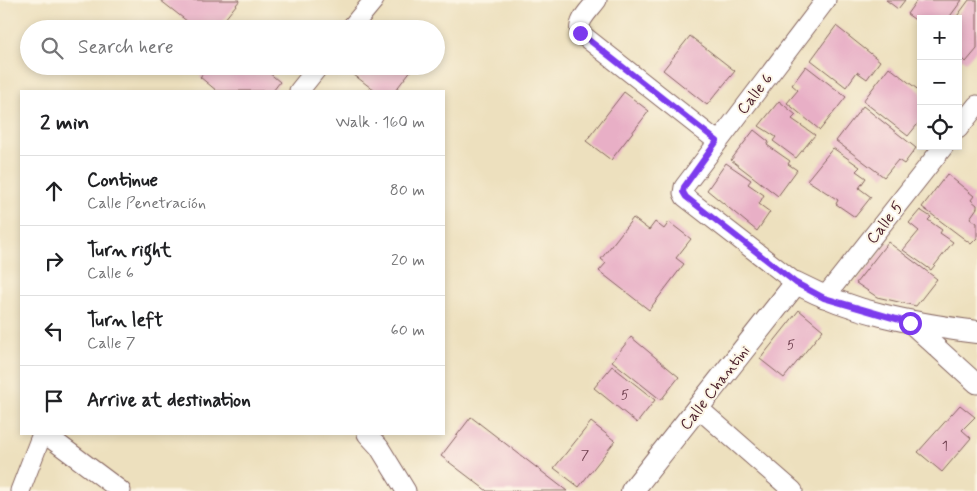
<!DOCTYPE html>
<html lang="en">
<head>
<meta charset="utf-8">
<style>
  body { margin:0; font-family:Mynerve,sans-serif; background:#f2f2f2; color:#202124 }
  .controls { position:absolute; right:15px; top:15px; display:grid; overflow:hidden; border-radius:0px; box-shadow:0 2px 8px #0003 }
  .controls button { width:45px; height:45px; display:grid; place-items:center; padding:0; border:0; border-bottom:1px solid #e0e0e0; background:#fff; color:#202124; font:25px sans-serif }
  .stop { position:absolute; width:15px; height:15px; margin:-11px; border:4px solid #7c3aed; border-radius:50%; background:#fff }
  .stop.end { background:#7c3aed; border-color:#fff; box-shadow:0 1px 5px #0008 }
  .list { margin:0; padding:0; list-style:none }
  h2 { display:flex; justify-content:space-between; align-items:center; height:65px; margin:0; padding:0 20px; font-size:21px }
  h2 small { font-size:16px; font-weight:400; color:#757577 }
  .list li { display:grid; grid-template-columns:32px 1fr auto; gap:15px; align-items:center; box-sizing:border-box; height:70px; padding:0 20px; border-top:1px solid #e0e0e0 }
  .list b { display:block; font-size:19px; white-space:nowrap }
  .list p { margin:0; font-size:16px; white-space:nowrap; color:#757577 }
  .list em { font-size:16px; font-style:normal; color:#757577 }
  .icon { flex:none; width:28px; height:28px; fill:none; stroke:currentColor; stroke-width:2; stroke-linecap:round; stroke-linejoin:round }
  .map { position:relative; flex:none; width:977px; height:491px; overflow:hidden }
  .search { position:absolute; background:#fff; box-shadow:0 2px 8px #0003; left:20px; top:20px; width:425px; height:55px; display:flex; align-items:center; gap:12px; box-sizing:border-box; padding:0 18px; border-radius:28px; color:#757577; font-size:19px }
  .panel { position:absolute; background:#fff; box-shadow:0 2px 8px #0003; left:20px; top:90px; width:425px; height:345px; border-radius:0px }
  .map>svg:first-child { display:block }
  .building { fill:#e8afc6 }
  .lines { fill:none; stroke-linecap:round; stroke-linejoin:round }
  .minor-casing { stroke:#83635e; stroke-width:21 }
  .tertiary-casing { stroke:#83635e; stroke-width:24 }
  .minor { stroke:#fff; stroke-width:19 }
  .tertiary { stroke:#fff; stroke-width:22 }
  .route { stroke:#7c3aed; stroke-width:6 }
  .labels { text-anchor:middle; stroke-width:4; stroke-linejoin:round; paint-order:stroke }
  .number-label { font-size:14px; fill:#724352 }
  .street-label { font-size:16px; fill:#4a1f2b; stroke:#fcf5e5 }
</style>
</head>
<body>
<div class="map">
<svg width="977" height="491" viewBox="0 0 977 491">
  <rect width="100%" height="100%" fill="#fcf5e5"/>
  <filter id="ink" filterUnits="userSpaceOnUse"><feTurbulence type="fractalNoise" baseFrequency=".02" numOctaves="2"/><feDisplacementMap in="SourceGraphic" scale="10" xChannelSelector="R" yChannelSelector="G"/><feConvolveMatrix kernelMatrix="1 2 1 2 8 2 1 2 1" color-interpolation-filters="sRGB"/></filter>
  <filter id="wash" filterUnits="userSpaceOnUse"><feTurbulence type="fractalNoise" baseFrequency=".0096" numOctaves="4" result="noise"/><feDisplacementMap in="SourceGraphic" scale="20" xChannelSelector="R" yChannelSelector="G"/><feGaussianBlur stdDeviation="1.12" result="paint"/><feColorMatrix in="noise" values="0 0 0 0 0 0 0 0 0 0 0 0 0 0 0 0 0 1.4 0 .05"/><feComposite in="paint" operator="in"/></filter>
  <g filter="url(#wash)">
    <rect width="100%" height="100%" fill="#ede0be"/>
    <g id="blocks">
      <!-- building -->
      <path class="building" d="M160 0H240L217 29H197Z
        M886 0H905L898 9Z
        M917 0H962L948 19H921V24L907 14Z
        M969 0H977V49L966 62 958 57V19H955Z
        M836 26 880 61 867 79 857 72 846 87 811 60Z
        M690 36 735 71 707 105 663 70Z
        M209 66H261L280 82 273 91H217L200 77Z
        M347 66H409L412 69 395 91H375L345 68Z
        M806 66 846 97 820 130 787 103 798 90 792 85Z
        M889 67 921 92V120L908 136 863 101Z
        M624 92 649 111 611 160 586 141Z
        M779 101 796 115 792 119 815 135 796 158 773 141 776 137 759 126Z
        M863 106 916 148 904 164 898 160 884 177 836 141Z
        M754 130 769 142 767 145 790 161 788 164 797 170 778 196 731 160Z
        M833 148 860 167 856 171 866 178 859 188 871 197 855 217 836 204 838 200 807 180Z
        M726 163 751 180 748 184 764 195 759 204 770 212 757 231 707 190Z
        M947 174 974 196 971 200 977 205V208L970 218 977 223V238L971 244 922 207Z
        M920 210 931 217 928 220 942 230 940 233 953 242 931 270 903 250 919 231 909 223Z
        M633 218 649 230 655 222 664 229 669 222 691 239 676 258 684 264 649 310 599 271 606 263 601 259Z
        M888 242 937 279 916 306 877 297 856 283Z
        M799 310 823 330 784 378 760 359Z
        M631 337 679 377 661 400 612 361Z
        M612 366 655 400 637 423 594 388Z
        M960 405 975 417 962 430 971 438 942 472 918 452Z
        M471 417 567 491H487L441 456Z
        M591 422 615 441 579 487 554 468Z"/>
    </g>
  </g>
  <g filter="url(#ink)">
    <use href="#blocks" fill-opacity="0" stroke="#83635e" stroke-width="1"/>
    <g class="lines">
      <defs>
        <path id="minor" d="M597 0C590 10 577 20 580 33L717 141
          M350 29 374 0
          M299 91 319 66
          M958 129 977 105
          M796 283 685 197 683 193 684 187 826 0
          M824 298 944 146
          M910 323 977 384
          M697 407 793 491
          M45 434 121 491
          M367 434 379 447 406 491
          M20 491 42 434"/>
        <path id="tertiary" d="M632 491 796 283C853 313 914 324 977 332"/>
      </defs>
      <!-- minor casing -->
      <use href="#minor" class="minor-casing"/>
      <!-- tertiary casing -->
      <use href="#tertiary" class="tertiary-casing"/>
      <!-- minor -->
      <use href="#minor" class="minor"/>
      <!-- tertiary -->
      <use href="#tertiary" class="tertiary"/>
    </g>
  </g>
  <g class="lines" filter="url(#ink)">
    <!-- route -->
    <path class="route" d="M580 33 717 141 684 187 683 192 686 197 796 283 824 298 910 323"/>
  </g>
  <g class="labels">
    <!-- number labels -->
    <g class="number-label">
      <text x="791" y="349">5</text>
      <text x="625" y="399">5</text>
      <text x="945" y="450">1</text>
      <text x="585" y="459">7</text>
    </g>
    <!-- street labels -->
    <g class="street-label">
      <text transform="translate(754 93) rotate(-52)" y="6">Calle 6</text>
      <text transform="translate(884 222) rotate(-52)" y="6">Calle 5</text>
      <text transform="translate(714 387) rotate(-52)" y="6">Calle Chantini</text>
    </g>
  </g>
</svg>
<div class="controls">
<button>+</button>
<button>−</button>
<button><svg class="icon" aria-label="locate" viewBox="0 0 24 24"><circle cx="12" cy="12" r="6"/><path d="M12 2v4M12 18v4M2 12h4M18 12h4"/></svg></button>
</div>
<div class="stop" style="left:910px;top:323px"></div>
<div class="stop end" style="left:580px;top:33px"></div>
<div class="search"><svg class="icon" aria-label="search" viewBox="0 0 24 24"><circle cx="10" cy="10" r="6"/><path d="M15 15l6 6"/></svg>Search here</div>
<section class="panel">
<h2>2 min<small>Walk · 160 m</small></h2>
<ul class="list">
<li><svg class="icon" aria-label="ahead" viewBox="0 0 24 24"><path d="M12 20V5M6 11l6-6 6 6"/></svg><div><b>Continue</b><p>Calle Penetración</p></div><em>80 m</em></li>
<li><svg class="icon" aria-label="right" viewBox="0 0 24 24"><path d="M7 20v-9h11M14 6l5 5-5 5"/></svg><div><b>Turn right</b><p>Calle 6</p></div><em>20 m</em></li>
<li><svg class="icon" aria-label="left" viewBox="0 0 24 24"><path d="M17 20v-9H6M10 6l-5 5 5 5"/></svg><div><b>Turn left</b><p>Calle 7</p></div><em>60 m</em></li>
<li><svg class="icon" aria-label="arrive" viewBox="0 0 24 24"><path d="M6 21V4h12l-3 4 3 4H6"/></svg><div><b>Arrive at destination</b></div></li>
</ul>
</section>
</div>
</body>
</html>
